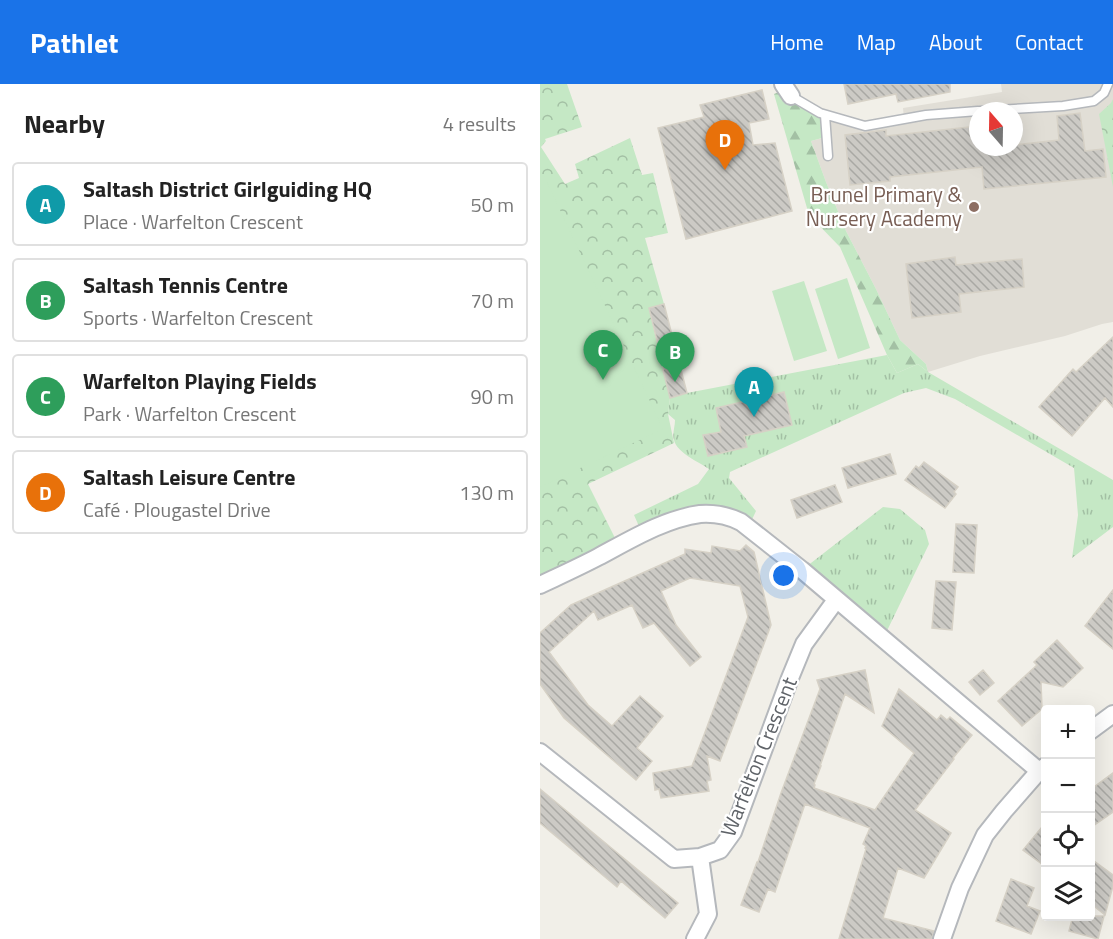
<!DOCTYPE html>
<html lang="en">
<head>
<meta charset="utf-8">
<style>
  body { margin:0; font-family:"Titillium Web",sans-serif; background:#f2f2f2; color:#222 }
  .controls { position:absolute; right:18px; bottom:18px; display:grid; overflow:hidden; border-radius:6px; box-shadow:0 6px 24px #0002 }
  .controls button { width:54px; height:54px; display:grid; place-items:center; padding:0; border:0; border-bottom:2px solid #e0e0e0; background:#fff; color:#222; font:30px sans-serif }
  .compass { position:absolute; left:429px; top:18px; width:54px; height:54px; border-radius:50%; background:#fff; box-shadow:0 6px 24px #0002; rotate:340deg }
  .you { position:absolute; left:244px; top:492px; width:21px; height:21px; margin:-15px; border:4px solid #fff; border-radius:50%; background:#1a73e8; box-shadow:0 0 0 9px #1a73e833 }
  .badge { display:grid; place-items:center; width:39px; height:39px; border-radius:50%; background:#1a73e8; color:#fff; font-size:20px; font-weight:700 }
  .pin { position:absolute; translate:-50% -50px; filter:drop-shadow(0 2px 3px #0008) }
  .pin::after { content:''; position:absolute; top:32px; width:21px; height:18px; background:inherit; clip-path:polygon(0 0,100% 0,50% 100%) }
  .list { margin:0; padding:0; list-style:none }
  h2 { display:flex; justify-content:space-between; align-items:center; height:78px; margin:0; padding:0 24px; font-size:26px }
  h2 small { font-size:20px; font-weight:400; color:#767676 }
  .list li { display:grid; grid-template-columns:39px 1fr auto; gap:18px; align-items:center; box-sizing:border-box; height:84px; margin:0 12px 12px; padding:0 12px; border:2px solid #e0e0e0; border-radius:6px }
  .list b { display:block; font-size:22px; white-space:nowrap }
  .list p { margin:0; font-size:20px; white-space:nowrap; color:#767676 }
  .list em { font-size:20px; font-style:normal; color:#767676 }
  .icon { flex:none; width:33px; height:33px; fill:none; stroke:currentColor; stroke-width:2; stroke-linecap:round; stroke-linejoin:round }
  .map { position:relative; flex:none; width:573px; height:855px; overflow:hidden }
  header { display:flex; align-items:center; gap:36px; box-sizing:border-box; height:84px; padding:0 30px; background:#1a73e8; color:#fff }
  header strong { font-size:28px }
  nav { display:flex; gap:33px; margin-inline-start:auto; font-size:21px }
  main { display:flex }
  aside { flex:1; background:#fff }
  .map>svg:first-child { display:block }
  .education { fill:#e1ded6; fill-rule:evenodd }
  .grass { fill:url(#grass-tufts) }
  .forest { fill:url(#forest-firs) }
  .park { fill:url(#park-crowns) }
  .pitch { fill:#c5e8c5 }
  .building { fill:url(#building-back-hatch); stroke:#d6d1c6; stroke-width:1.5 }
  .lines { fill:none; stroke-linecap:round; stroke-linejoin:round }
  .service-casing { stroke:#b5b8bc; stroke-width:11 }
  .minor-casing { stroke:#b5b8bc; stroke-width:20 }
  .service { stroke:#fff; stroke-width:8 }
  .minor { stroke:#fff; stroke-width:16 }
  .education-dot { fill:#8d6e63; stroke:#fff; stroke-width:2 }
  .labels { text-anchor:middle; stroke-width:4.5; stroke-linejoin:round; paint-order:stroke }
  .education-label { font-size:21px; fill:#785e54; stroke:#fff; text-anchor:end }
  .street-label { font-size:21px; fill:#5f6368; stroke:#fff }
</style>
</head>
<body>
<header>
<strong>Pathlet</strong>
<nav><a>Home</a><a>Map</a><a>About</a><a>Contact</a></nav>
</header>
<main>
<aside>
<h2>Nearby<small>4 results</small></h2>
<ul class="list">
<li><span class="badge" style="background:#0f9aa8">A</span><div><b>Saltash District Girlguiding HQ</b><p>Place · Warfelton Crescent</p></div><em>50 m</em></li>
<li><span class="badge" style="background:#2e9e5b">B</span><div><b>Saltash Tennis Centre</b><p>Sports · Warfelton Crescent</p></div><em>70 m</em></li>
<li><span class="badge" style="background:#2e9e5b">C</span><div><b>Warfelton Playing Fields</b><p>Park · Warfelton Crescent</p></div><em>90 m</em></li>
<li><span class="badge" style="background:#e8710a">D</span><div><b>Saltash Leisure Centre</b><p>Café · Plougastel Drive</p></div><em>130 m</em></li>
</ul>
</aside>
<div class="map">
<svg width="573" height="855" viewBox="0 0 573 855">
  <defs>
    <pattern id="grass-tufts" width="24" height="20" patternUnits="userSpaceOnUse" patternTransform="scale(1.5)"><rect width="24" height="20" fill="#c5e8c5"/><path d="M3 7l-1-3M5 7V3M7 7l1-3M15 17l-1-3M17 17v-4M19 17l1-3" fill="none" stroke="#a3c0a4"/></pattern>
    <pattern id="forest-firs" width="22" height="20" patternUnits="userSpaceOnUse" patternTransform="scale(1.5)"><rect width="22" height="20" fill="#c5e8c5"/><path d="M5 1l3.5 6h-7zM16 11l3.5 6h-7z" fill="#a3c0a4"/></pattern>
    <pattern id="park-crowns" width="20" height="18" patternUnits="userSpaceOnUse" patternTransform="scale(1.5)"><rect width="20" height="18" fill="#c5e8c5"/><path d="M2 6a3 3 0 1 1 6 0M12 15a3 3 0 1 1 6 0" fill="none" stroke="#a3c0a4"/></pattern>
    <pattern id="building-back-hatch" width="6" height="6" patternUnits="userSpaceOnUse" patternTransform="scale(1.5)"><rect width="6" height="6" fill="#cccac5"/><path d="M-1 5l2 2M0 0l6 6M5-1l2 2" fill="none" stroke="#a9a8a4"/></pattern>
  </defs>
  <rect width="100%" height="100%" fill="#f1efe8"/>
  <!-- education -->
  <path class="education" d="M461 0H573V238L562 240 525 252 440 272 388 288 386 280 360 256 336 205 306 147 286 98 271 57 290 52V33L325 42 364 35 363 24 462 8ZM438 27H474V63H438Z"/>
  <!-- grass -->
  <path class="grass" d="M347 271 357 289 378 280 388 288 573 396V443L532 474 538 431 534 384 415 315 386 304 364 309 190 388 189 394 216 427 208 444 190 432 102 449 94 431 158 400 169 385C159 378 137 369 134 356 132 350 135 343 135 336L128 330 130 314 147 309Z
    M343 423 360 425 385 446 389 460 343 555 262 486Z"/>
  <!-- forest -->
  <path class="forest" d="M247 5 280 29 282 54 271 57 286 98 306 147 336 205 360 256 386 280 388 288 378 280 357 289 347 271 300 163 269 131 234 10Z"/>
  <!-- park -->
  <path class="park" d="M0 0H27L42 43 5 55 6 57 1 63 25 100 39 94 35 80 90 54 102 91 113 89 128 149 105 154 124 220 109 225 130 314 128 330 134 359 48 400 79 462 0 501Z
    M573 15V103L559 30 571 19Z"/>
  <!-- pitch -->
  <path class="pitch" d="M4 92 123 345 0 403V94Z
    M307 194 330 264 298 275 275 205Z
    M264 197 287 267 254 277 232 207Z"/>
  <!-- building -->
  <path class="building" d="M304 0H410V8L358 18 356 10 308 20Z
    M222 6 229 35 209 39 213 61 235 59 252 127 146 155 118 44 164 33 160 21Z
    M540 29 545 67 563 65 566 93 444 105 442 83 350 93V97L310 101 305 51 346 46V52L438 42V63H474V61L519 56 517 32Z
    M415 173 416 181 482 175 484 203 419 210 421 228 372 234 366 180Z
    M124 220 147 309 130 314 123 286 124 285 109 224Z
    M573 253V323L565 314 532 352 499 323 533 285 536 288Z
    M244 308 252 341 204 352 207 363 168 372 163 351 181 348 176 324Z
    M350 370 356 390 308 404 302 384Z
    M384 378 418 403 414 408 416 410 405 424 365 396 376 382 379 384Z
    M295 401 302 418 257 434 251 416Z
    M416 440 437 441 434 489 413 488Z
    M206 461 214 468 231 541 180 677 167 672 171 696 167 697 169 707 121 714 119 705 115 706 113 689 152 682 164 651 208 533 200 502 150 494 121 507 136 541 161 573 150 582 114 539 103 544 92 521 58 536 54 527 9 568 48 621 72 642 100 612 123 632 97 664 112 677 96 696 24 634 0 600V549L31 521 145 470V465L171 469 172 462 200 467Z
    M396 497 416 498 412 546 392 544Z
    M573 506V565L545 542Z
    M517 556 543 584 523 603 501 598 502 625 482 642 458 617 497 581 494 578Z
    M325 586 334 629 305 610 280 682H281L274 700 275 701 274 704 335 726 374 669 342 642 359 605 397 636 401 631 407 636 410 633 432 651 413 674 414 675 375 726 411 749 384 794 358 784 343 834 394 847 392 855H299L326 765 325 764 326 762 323 760 330 744 265 720 235 808 228 805 219 828 201 821 217 778H218L241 709 280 605 277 596Z
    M443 586 454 599 440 611 429 598Z
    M573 689V728L550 744V706Z
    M0 705 138 819 125 834 81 797 77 803 0 739Z
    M506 738V783L483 766Z
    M550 774 573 791V802L565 831 550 819Z
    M471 795 494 804 487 822 500 827 491 850 456 837Z
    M533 832H564L558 855 529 847Z"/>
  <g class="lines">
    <defs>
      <path id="service" d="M251 12 280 29 325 42 386 31 438 27
        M440 27 523 22 554 17 564 9 568 0
        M285 31 288 72"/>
      <path id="minor" d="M243 0 251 12
        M0 501C19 492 39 483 58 473 90 456 124 435 160 430 174 429 189 432 201 438L262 486 499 687
        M550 647 573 630
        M0 668 134 775 160 773 180 766 193 748 250 594 264 560 296 516
        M155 855 168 830 160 773
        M402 855 420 804 445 751 464 727 499 687 506 682"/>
    </defs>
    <!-- service casing -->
    <use href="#service" class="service-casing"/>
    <!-- minor casing -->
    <use href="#minor" class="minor-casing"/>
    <!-- service -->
    <use href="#service" class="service"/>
    <!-- minor -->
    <use href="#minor" class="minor"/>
  </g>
  <!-- markers -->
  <circle class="education-dot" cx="434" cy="123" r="6"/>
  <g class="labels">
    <!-- education labels -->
    <g class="education-label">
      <text x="422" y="118">Brunel Primary &amp;<tspan x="422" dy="24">Nursery Academy</tspan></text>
    </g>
    <!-- street labels -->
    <g class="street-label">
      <text transform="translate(219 673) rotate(-68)" y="7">Warfelton Crescent</text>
    </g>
  </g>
</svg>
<div class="controls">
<button>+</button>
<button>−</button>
<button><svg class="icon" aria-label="locate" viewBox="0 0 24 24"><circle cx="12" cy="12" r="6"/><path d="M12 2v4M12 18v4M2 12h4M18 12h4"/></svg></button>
<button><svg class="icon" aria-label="layers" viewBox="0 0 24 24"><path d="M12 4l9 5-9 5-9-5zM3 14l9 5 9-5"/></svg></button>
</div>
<svg class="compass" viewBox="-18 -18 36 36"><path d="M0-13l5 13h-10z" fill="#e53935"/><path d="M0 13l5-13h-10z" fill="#767676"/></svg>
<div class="you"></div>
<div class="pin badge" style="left:214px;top:333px;background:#0f9aa8">A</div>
<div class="pin badge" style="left:135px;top:298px;background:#2e9e5b">B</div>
<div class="pin badge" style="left:63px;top:296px;background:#2e9e5b">C</div>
<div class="pin badge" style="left:185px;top:86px;background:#e8710a">D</div>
</div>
</main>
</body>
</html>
